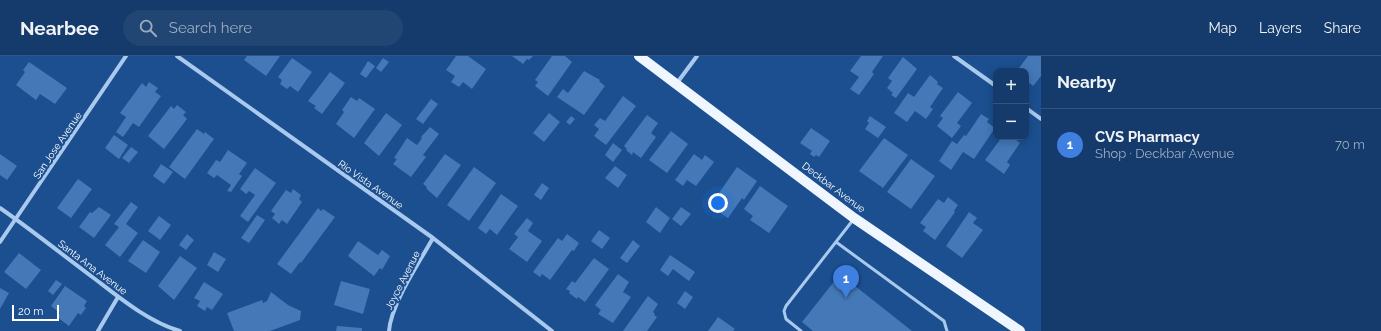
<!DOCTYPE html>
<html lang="en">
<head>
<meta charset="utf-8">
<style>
  body { margin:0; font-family:Raleway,sans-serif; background:#214673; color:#f1f3f6 }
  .controls { position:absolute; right:12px; top:12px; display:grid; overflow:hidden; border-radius:8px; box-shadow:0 2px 10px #0003 }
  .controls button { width:36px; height:36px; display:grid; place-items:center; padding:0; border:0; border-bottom:1px solid #33557e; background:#143b6b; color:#f1f3f6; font:20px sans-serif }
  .scale { position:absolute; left:12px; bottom:10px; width:47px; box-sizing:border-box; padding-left:4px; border:2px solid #fff; border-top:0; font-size:11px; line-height:14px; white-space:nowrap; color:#fff; -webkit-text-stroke:3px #1b4f8f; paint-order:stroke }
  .you { position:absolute; left:718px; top:147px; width:14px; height:14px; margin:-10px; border:3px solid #fff; border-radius:50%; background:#1a73e8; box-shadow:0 0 0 6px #1a73e833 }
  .badge { display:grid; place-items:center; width:26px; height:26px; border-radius:50%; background:#ffd166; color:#fff; font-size:13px; font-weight:700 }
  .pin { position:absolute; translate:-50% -33px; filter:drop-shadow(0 1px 2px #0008) }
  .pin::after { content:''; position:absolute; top:21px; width:14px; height:12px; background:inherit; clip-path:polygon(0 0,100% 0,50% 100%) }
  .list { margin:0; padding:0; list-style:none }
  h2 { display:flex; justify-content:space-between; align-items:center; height:52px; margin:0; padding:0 16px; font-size:17px }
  h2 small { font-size:13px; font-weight:400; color:#9dadc1 }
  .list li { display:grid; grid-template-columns:26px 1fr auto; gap:12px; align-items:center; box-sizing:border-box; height:72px; padding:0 16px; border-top:1px solid #33557e }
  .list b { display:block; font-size:15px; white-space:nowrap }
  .list p { margin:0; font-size:13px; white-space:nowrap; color:#9dadc1 }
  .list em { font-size:13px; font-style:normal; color:#9dadc1 }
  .icon { flex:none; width:22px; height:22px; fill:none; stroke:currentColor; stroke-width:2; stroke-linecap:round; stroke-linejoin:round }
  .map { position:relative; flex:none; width:1041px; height:275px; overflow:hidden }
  header { display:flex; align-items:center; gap:24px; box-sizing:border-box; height:56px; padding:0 20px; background:#143b6b; border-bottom:1px solid #33557e }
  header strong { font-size:19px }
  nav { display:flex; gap:22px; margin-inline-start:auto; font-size:14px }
  .search { width:280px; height:36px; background:#214673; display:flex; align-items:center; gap:10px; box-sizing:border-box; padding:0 14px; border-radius:22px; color:#9dadc1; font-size:15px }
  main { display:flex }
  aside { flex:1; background:#143b6b }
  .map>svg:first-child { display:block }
  .building { fill:#4478b7 }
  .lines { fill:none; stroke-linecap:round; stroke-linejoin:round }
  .lane { stroke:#a9c9ee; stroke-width:3 }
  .street { stroke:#a9c9ee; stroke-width:4 }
  .primary { stroke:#f0f6ff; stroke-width:10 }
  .labels { text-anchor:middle; stroke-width:4; stroke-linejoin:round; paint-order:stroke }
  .street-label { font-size:10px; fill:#fff; stroke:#1b4f8f }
</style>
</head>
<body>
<header>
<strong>Nearbee</strong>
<div class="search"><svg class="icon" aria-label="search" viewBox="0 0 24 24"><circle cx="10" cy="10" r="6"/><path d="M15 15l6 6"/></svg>Search here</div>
<nav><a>Map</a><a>Layers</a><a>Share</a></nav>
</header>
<main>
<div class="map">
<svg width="1041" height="275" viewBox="0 0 1041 275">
  <rect width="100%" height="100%" fill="#1b4f8f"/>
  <!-- building -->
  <path class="building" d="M247 0H280L266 20 244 4Z
    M456 0H468L486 13 472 33 463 26 459 31 451 26 455 20 446 14Z
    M512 0H533L529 4 527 3 523 8Z
    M552 0H565L572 6 548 40 535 30 538 26 535 24Z
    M861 0H883L872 16 874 18 859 39 850 33 859 21 850 15Z
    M1028 0H1041V20L1033 30 1026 24V15H1022L1019 12Z
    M903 1 917 13 896 42 891 39 893 37 887 32 892 25 888 22Z
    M292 2 312 16 298 36 290 30 287 33 280 28 282 24 278 21Z
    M383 2 389 6 381 16 376 12Z
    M368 5 375 10 366 22 360 18Z
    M29 6 67 32 55 48 40 38 36 44 16 29 25 16 23 14Z
    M584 15 600 24 599 25 605 30 584 59 557 41 563 33 568 37Z
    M330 16 345 27 322 58 314 52 316 50 308 45Z
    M930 19 938 26 937 28 943 32 930 51 933 53 926 63 915 55 907 66 894 57 908 37 914 41Z
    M149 26 158 32 155 36 161 40 139 71 133 67 123 81 116 76 126 61 120 57 142 27 146 31Z
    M958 36 972 47 957 67 961 70 952 82 937 70 943 62 940 60Z
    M623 40 636 50 606 89 594 80 599 73 594 69 600 62 605 65Z
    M351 41 357 45 359 42 375 53 354 82 336 68 344 56 342 54Z
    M431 43 438 48 423 68 416 63Z
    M177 49 186 56 183 59 187 63 164 93 148 80 171 50 174 53Z
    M386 57 402 69 379 100 364 87Z
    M549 57 560 66 544 86 533 77Z
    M981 58 989 63 987 66 995 72 974 103 963 96 951 114 939 105 952 85 957 88 964 79 966 80Z
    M647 59 658 67 651 77 656 81 641 102 633 96 632 99 626 94 627 93 624 90Z
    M571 60 575 63 570 69 566 66Z
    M870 60 886 71 878 82 865 73 869 67 867 65Z
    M430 71 439 78 423 99 426 101 411 121 393 108 397 103 394 102 407 82 417 89 422 82 421 81Z
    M811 72 830 85 819 101 816 99 814 101 810 98 812 95 800 87Z
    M197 73 204 78 205 76 214 83 185 123 169 111Z
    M671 75 688 88 667 117 649 104Z
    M114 79 128 89 119 103 105 92Z
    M1002 81H1014V82L1020 87 1007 106 1010 109 1004 118 985 104Z
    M884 82 908 99 883 132 859 115Z
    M613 87 622 94 613 106 605 99Z
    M131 91 138 96 129 107 122 102Z
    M228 94 247 107 239 118 242 120 231 136 227 135 231 129 217 119 214 122 207 117 216 104 220 106Z
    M0 98 17 110 7 124 0 119Z
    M445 98 461 109 437 142 429 135 426 132 427 131 423 128Z
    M694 98 702 104 705 99 714 106 696 130 687 124 683 130 675 124Z
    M911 103 935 120 911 153 887 136Z
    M161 108 173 116 164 128 153 120Z
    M615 110 627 119 618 132 605 122Z
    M474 111 496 127 469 165 447 149Z
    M737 111 757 125 744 144 742 142 728 162 710 150Z
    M255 112 276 127 248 166 240 160 255 139 249 135 246 138 240 133Z
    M78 123 92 133 71 162 57 152Z
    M542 127 549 132 541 144 534 139Z
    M760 130 788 150 769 177 750 164 753 160 744 153Z
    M293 133 301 139 299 143 302 146 287 168 282 164 279 168 272 162 275 158 271 155 286 134 291 137Z
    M501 138 518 150 497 179 490 173 486 178 478 172Z
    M948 141 958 149 954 155 955 156 935 184 923 175 926 171 920 167 938 143 944 147Z
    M131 146 138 151 126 168 138 177 120 201 105 189 119 171 114 168Z
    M99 151 111 159 94 182 79 171 90 156 92 157Z
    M656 151 670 162 660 177 646 166Z
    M681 151 691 158 681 170 672 163Z
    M318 152 321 155 323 153 335 161 301 207 300 206 291 218 277 208Z
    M969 156 977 162 973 167 983 174 962 202 946 190Z
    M257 159 265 164 249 187 241 182Z
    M159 160 171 169 160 184 148 175Z
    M527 162 533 167 528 175 542 185 527 206 509 193 518 181 514 178Z
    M599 174 610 182 602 193 591 185Z
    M187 178 194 184 186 194 179 189Z
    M567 178 579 187 574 195 572 194 550 224 542 218 540 221 533 216 558 182 562 185Z
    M143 184 160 196 146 217 128 205Z
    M633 184 640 190 627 207 620 202Z
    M358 185 378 199 382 194 390 200 382 214 380 212 374 220 348 200Z
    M214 196 226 203 218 216 207 209Z
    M19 197 41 214 26 233 4 216Z
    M670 199 695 216 689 225 673 213 668 220 660 214Z
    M180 200 197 212 174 244 158 230Z
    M594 202 609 213 585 246 578 241 577 243 569 237 570 235 566 233 572 225 575 227Z
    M618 218 629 226 623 236 631 241 613 267 598 258 601 254 595 249Z
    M840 218 912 275H813L802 266Z
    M56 224 62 228 53 239 48 235Z
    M341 225 370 233 363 258 334 249Z
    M204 226 223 238 212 254 207 251 205 255 197 250 200 245 194 242Z
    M65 230 87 245 84 250 86 252 81 259 78 257 69 270 57 261 60 257 51 250Z
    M0 232 9 237 0 253Z
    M685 235 693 241 685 253 677 247Z
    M271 236 288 249 301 255 300 264 270 275H234L227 257 262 244 263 247 267 245Z
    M648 240 658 248 653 256 655 258 654 259 657 261 647 275H623Z
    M718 261 735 273 733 275H708Z
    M337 270 362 272V275H336Z"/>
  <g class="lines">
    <!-- lane -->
    <path class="lane" d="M836 186 944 265 947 275
      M801 275 786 263 784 255 786 250 853 164"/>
    <!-- street -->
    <path class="street" d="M177 0 433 182 552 275
      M954 0 996 30
      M677 27 697 0
      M1026 52 1041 63
      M0 152C33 175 64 200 95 223 121 243 149 266 180 275
      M0 186 126 0
      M98 275 118 241
      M389 275C391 248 419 207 433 182"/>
    <!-- primary -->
    <path class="primary" d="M639 0 854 162 1020 275"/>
  </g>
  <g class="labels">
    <!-- street labels -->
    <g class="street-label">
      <text transform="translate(57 89) rotate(-56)" y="4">San Jose Avenue</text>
      <text transform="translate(371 128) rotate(35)" y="4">Rio Vista Avenue</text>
      <text transform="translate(834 131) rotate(37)" y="4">Deckbar Avenue</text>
      <text transform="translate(93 211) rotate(37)" y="4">Santa Ana Avenue</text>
      <text transform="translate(402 224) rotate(-63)" y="4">Joyce Avenue</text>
    </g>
  </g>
</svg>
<div class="controls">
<button>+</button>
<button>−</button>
</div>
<div class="scale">20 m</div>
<div class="you"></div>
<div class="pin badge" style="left:846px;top:242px;background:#3f7fe0">1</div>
</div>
<aside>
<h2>Nearby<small></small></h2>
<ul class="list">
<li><span class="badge" style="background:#3f7fe0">1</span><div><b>CVS Pharmacy</b><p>Shop · Deckbar Avenue</p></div><em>70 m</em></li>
</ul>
</aside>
</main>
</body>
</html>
